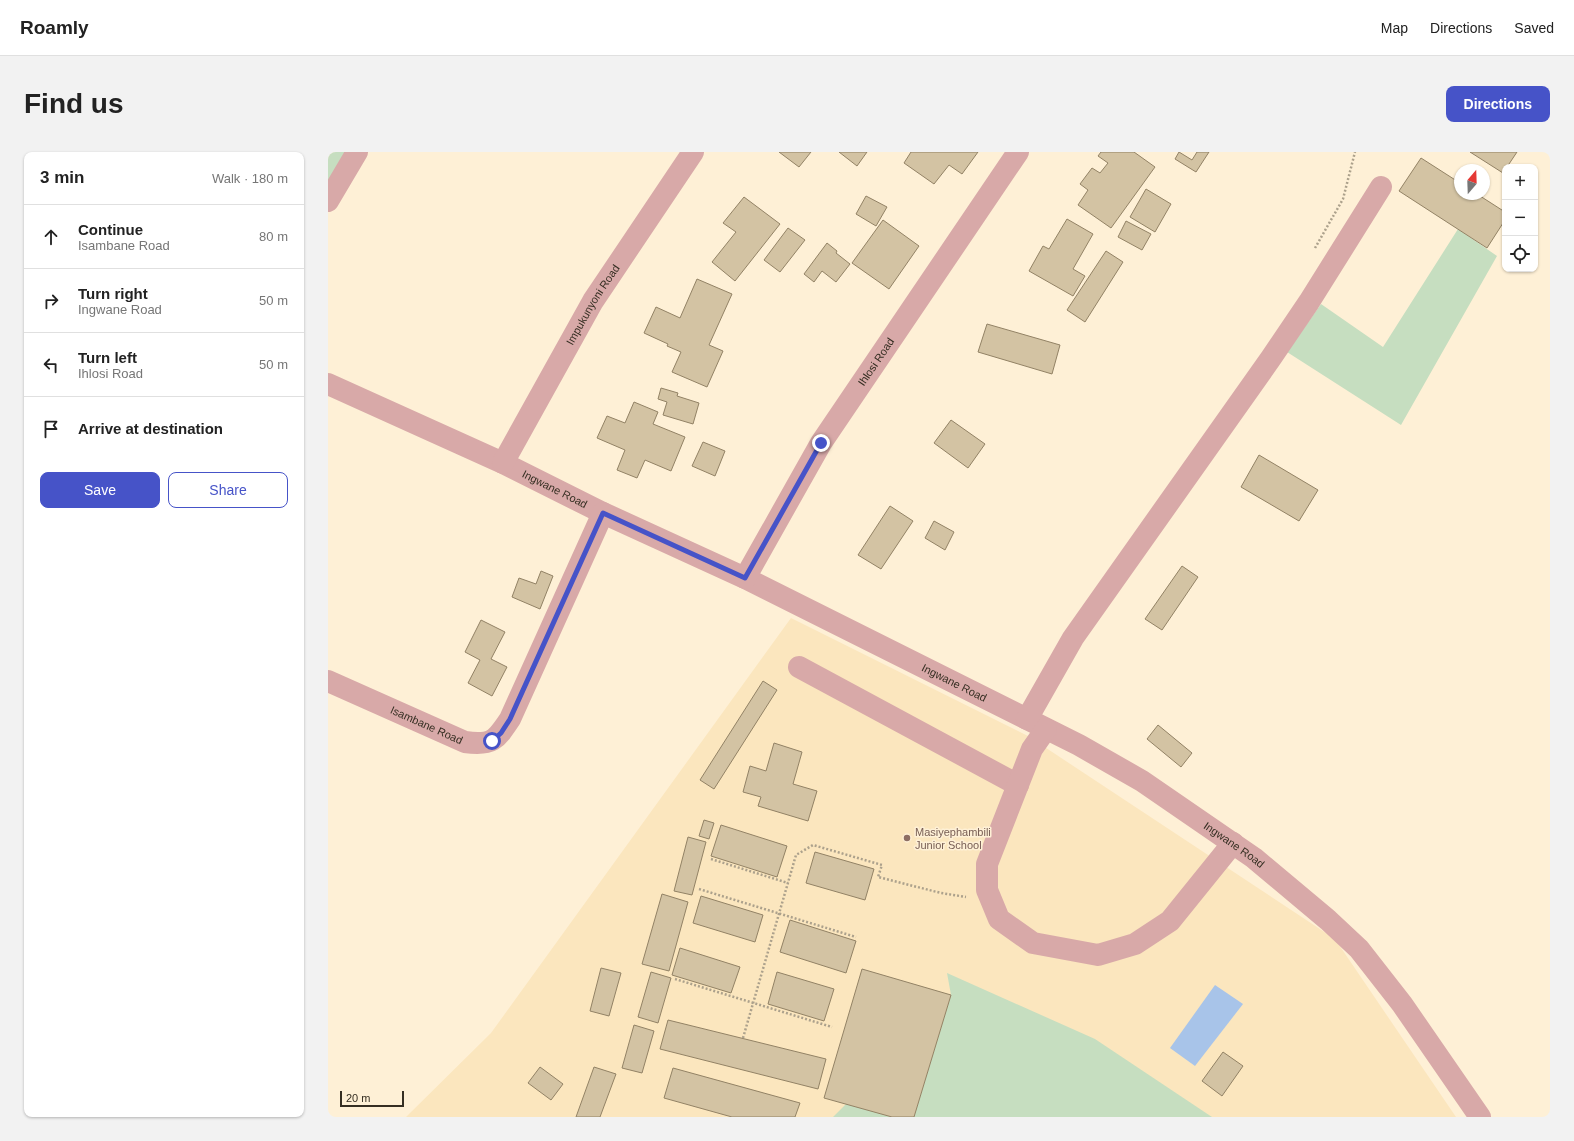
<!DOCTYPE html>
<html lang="en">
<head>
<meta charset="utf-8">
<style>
  body { margin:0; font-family:Helvetica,sans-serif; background:#f2f2f2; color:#222 }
  .controls { position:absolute; right:12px; top:12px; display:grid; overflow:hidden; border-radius:8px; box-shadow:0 1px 3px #0004 }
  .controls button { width:36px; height:36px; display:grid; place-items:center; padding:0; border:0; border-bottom:1px solid #e0e0e0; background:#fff; color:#222; font:20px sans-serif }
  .compass { position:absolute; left:1126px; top:12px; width:36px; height:36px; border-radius:50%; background:#fff; box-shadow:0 1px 3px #0004; rotate:19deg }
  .scale { position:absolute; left:12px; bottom:10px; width:64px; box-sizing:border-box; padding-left:4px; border:2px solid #352e22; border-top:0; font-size:11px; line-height:14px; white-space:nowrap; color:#352e22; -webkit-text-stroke:3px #fef0d6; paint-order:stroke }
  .stop { position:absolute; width:12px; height:12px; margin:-9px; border:3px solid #4653c8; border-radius:50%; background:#fff }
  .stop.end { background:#4653c8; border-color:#fff; box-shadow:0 1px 4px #0008 }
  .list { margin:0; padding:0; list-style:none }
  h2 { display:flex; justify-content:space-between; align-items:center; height:52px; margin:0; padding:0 16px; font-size:17px }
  h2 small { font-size:13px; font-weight:400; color:#767676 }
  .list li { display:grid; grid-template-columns:26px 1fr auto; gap:12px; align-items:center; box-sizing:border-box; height:64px; padding:0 16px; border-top:1px solid #e0e0e0 }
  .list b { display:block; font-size:15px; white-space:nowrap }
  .list p { margin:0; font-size:13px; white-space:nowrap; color:#767676 }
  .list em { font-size:13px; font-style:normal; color:#767676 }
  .actions { display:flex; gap:8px; padding:12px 16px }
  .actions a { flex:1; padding:9px 0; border:1px solid #4653c8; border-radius:8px; text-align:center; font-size:14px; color:#4653c8 }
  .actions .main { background:#4653c8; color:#fff }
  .icon { flex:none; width:22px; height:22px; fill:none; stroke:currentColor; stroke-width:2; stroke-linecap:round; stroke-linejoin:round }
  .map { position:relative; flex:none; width:1222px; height:965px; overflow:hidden; border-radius:8px }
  header { display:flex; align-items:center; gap:24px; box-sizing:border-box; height:56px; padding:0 20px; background:#fff; border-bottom:1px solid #e0e0e0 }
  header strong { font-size:19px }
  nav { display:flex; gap:22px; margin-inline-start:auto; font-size:14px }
  .intro { display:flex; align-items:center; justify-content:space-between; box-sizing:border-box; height:96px; padding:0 24px }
  h1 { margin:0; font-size:28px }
  .button { padding:10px 18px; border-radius:8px; background:#4653c8; color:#fff; font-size:14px; font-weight:700 }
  main { display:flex; gap:24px; padding:0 24px }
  aside { flex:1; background:#fff; border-radius:8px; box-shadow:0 1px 3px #0004 }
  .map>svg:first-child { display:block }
  .built { fill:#fbe6be }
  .green { fill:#c6dec0 }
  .water { fill:#a8c4e9 }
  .building { fill:#d3c3a3; stroke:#928265 }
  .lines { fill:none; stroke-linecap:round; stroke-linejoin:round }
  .path { stroke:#aca18c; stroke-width:2.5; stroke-dasharray:2 2; stroke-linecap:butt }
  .minor { stroke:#d8a9a8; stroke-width:22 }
  .route { stroke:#4653c8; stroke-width:5 }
  .education-dot { fill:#8d6e63; stroke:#fef0d6; stroke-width:1.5 }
  .labels { text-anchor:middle; stroke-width:3; stroke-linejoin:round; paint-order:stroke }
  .street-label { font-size:11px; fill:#352e22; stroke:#fef0d6 }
  .education-label { font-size:11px; fill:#785e54; stroke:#fef0d6; text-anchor:start }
</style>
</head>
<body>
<header>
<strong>Roamly</strong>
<nav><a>Map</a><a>Directions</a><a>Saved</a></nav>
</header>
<div class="intro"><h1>Find us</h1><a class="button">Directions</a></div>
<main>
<aside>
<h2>3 min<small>Walk · 180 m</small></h2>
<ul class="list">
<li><svg class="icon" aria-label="ahead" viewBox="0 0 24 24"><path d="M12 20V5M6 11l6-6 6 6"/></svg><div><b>Continue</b><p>Isambane Road</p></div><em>80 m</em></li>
<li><svg class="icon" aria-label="right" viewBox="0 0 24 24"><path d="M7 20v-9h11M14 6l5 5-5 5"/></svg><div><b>Turn right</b><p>Ingwane Road</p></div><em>50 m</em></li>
<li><svg class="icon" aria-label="left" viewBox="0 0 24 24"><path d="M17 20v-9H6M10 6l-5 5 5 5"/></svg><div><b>Turn left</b><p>Ihlosi Road</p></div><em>50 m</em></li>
<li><svg class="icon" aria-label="arrive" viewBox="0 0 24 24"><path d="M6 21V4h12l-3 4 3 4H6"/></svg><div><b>Arrive at destination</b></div></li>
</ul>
<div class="actions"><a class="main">Save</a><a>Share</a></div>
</aside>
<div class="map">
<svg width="1222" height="965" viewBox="0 0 1222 965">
  <rect width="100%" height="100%" fill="#fef0d6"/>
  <!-- built -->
  <path class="built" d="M463 466 700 584 1007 787 1128 965H78L163 881Z"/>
  <!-- green -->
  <path class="green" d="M0 0H23L0 38Z
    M1130 77 1169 104 1073 273 959 200 993 152 1055 195Z
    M619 821 767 887 884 965H586L623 843Z
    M518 952 564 965H505Z"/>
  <!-- water -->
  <path class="water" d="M887 833 915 852 867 914 842 896Z"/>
  <!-- building -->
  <path class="building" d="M451 0H483L471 15Z
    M511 0H539L529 14Z
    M583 0H650L634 22 621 13 606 32 576 11Z
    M773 0H806L827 15 783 76 750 53 760 38 752 32 764 16 772 21 780 11 770 4Z
    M851 0 864 8 869 0H881L868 20 847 7Z
    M1142 0H1189L1179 15H1177L1175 21Z
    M1093 6 1132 31V42H1149L1177 60V68L1159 96 1071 39Z
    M818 37 843 52 827 80 802 65Z
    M538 44 559 55 548 74 528 62Z
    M416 45 452 72 407 129 384 110 408 80 395 71Z
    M739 67 765 82 745 117 757 124 745 144 701 119 715 94 721 97Z
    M555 68 591 94 561 137 524 111Z
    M798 69 823 82 814 98 790 85Z
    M460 76 477 88 452 120 436 108Z
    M499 91 509 99 508 101 522 112 508 130 494 119 486 130 476 122Z
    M778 99 795 110 757 170 739 158Z
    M369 127 404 142 381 193 395 199 379 235 344 220 353 200 339 194 340 192 316 181 328 155 352 166Z
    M659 172 732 193 724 222 650 200Z
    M333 236 350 241 349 244 371 251 365 272 335 263 339 250 330 247Z
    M306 250 330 260 325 272 357 285 343 319 317 308 309 326 289 318 297 298 269 286 279 264 297 271Z
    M623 268 657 292 640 316 606 291Z
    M375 290 397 299 387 324 364 314Z
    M931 303 990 338 971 369 913 335Z
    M562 354 585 369 553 417 530 403Z
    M606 369 626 380 617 398 597 386Z
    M854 414 870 425 834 478 817 467Z
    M213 419 225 424 212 457 184 445 191 426 208 432Z
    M153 468 177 480 163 507 179 515 164 544 140 531 152 508 137 500Z
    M435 529 449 538 386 637 372 628Z
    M830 573 864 601 853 615 819 587Z
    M446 591 474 600 465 632 489 639 480 669 430 654 433 645 415 640 422 614 438 619Z
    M376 668 386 671 381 687 371 684Z
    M393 673 459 694 449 725 383 704Z
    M360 685 378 690 364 743 346 739Z
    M487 700 546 717 537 748 478 731Z
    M334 742 360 750 341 819 314 812Z
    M373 744 435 763 427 790 365 771Z
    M462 768 528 789 518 821 452 800Z
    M352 796 412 815 403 841 344 823Z
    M273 816 293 821 281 864 262 859Z
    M534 817 623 843 586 965H564L496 946Z
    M323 820 343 826 330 871 310 865Z
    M449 820 506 837 496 869 440 852Z
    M340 868 498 907 490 937 332 897Z
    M306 873 326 879 314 921 294 916Z
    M895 900 915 914 894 944 874 929Z
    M212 915 235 932 223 948 200 931Z
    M266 915 288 922 272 965H248Z
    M345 916 472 951 467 965H404L336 946Z"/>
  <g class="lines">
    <!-- path -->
    <path class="path" d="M987 96 1015 47 1027 0
      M383 707 460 731
      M371 737 528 785
      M347 827 504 875
      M415 886 468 703 485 693 554 713 550 725 613 741 638 745"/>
    <!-- minor -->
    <g class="minor">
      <path d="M0 49 29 0"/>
      <path id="s1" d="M0 232 175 311 275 361 417 426 751 593 814 629 926 706 1000 768 1031 797 1074 852 1152 965"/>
      <path id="s2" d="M175 311 265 149 365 0"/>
      <path id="s3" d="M417 426 493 291 690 0"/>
      <path d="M471 515 690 633"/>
      <path id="s4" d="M0 529 137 590C164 594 168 588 182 567L275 361"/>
      <path d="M699 567 745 486 943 206 981 150 1053 35"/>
      <path d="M718 577 704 597 659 712V738L671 767 705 791 770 803 807 792 842 769 905 691"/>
    </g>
  </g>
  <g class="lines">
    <!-- route -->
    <path class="route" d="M164 589 173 581 182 567 275 361 417 426 493 291"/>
  </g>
  <!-- markers -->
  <circle class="education-dot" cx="579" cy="686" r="4"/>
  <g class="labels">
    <!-- street labels -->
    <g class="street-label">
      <text dy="4" stroke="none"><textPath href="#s2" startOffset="182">Impukunyoni Road</textPath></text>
      <text dy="4" stroke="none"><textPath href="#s3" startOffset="253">Ihlosi Road</textPath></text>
      <text dy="4" stroke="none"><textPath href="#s1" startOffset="250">Ingwane Road</textPath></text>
      <text dy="4" stroke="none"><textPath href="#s1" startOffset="694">Ingwane Road</textPath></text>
      <text dy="4" stroke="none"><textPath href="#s4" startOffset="108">Isambane Road</textPath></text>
      <text dy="4" stroke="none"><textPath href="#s1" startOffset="1018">Ingwane Road</textPath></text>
    </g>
    <!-- education labels -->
    <g class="education-label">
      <text x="587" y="684">Masiyephambili<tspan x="587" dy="13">Junior School</tspan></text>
    </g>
  </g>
</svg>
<div class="controls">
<button>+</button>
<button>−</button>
<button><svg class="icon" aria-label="locate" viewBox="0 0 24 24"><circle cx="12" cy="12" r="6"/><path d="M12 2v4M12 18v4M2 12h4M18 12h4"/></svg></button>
</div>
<svg class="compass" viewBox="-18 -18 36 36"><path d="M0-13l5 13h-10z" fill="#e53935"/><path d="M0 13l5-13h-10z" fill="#767676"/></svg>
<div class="scale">20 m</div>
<div class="stop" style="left:164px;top:589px"></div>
<div class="stop end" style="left:493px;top:291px"></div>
</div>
</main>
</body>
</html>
